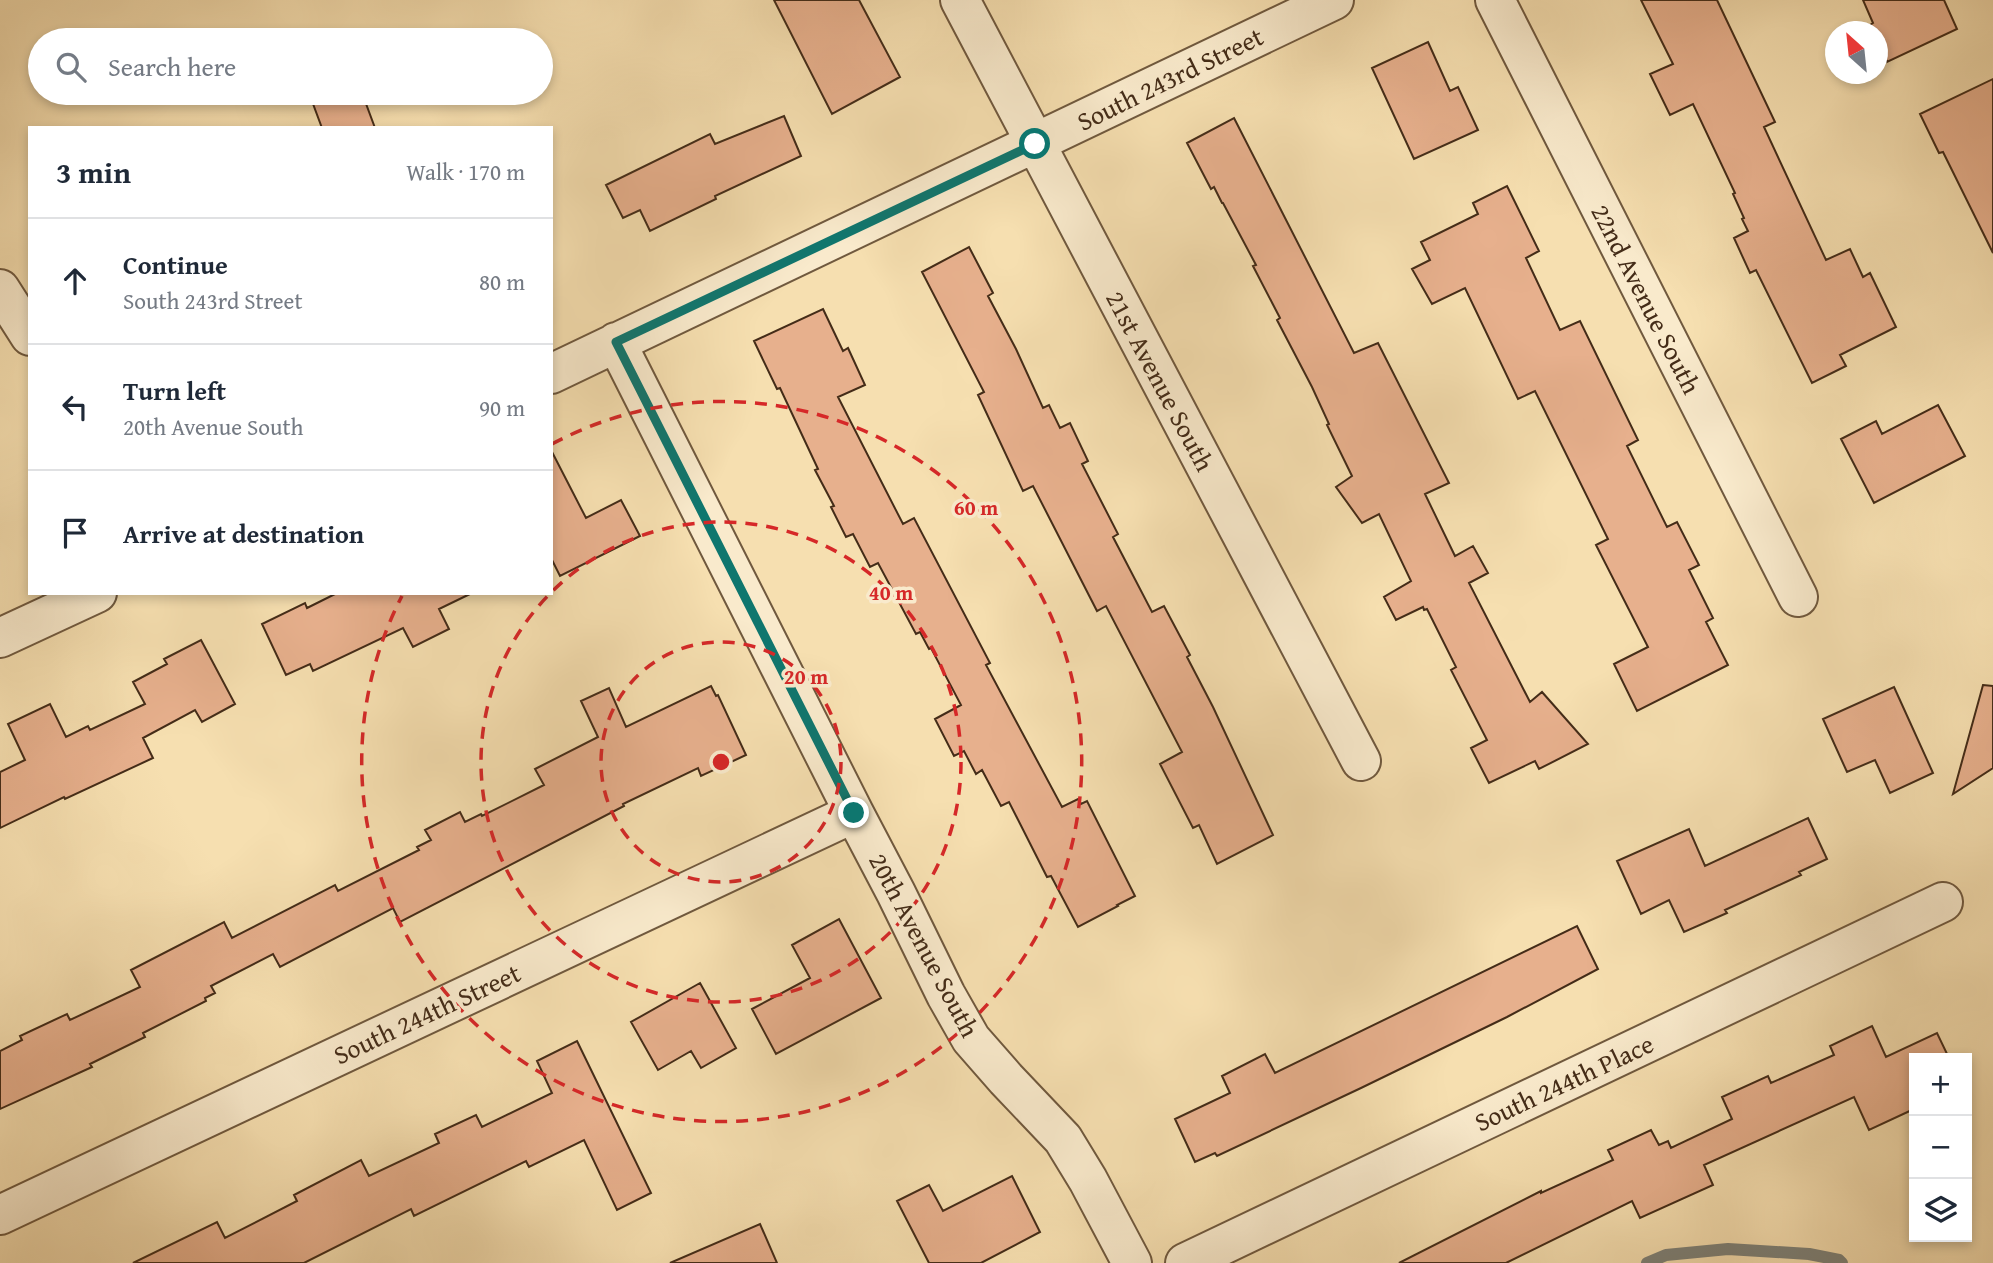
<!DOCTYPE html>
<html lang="en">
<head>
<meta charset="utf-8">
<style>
  body { margin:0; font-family:"Gentium Book Plus",serif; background:#f6f6f7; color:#1f2937 }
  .controls { position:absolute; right:21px; bottom:21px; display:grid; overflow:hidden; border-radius:0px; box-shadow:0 4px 10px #0003 }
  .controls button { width:63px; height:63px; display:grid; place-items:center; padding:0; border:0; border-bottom:2px solid #e0e1e3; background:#fff; color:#1f2937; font:35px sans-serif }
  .compass { position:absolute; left:1825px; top:21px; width:63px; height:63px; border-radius:50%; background:#fff; box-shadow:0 4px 10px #0003; rotate:333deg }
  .stop { position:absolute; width:21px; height:21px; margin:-16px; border:5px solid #0f766e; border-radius:50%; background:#fff }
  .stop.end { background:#0f766e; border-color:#fff; box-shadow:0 2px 7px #0008 }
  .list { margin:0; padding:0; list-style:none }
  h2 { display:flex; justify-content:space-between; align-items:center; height:91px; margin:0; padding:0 28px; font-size:30px }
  h2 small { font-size:23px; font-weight:400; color:#747a83 }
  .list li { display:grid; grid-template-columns:46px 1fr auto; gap:21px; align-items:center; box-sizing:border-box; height:126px; padding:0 28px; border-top:2px solid #e0e1e3 }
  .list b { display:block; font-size:26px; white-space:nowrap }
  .list p { margin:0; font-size:23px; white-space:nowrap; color:#747a83 }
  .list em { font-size:23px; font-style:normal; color:#747a83 }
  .icon { flex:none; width:38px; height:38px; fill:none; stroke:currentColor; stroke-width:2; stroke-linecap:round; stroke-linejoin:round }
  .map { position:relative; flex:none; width:1993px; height:1263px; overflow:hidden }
  .search { position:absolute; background:#fff; box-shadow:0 4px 10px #0003; left:28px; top:28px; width:525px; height:77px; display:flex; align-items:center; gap:18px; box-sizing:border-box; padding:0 24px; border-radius:38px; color:#747a83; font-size:26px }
  .panel { position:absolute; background:#fff; box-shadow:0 4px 10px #0003; left:28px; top:126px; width:525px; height:469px; border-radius:0px }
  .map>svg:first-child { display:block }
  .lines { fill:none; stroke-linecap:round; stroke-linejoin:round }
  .stream { stroke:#7d8178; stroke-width:12 }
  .building { fill:#e7b08d; stroke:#442c18; stroke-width:2 }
  .street-casing { stroke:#70593e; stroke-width:42 }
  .street { stroke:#f9eacc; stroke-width:38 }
  .route { stroke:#0f766e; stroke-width:9 }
  .ring { fill:none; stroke:#d62828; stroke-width:3.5; stroke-dasharray:12 9 }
  .labels { text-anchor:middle; stroke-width:7; stroke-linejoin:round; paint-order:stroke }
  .street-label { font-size:26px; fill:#442c18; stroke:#f9eacc }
  .centre { fill:#d62828; stroke:#f9eacc; stroke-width:3.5 }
  .ring-label { font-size:21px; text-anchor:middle; font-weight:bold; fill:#d62828; stroke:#f9eacc; stroke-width:7; stroke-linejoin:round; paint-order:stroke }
</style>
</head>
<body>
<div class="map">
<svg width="1993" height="1263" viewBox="0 0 1993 1263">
  <rect width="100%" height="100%" fill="#f6dfb0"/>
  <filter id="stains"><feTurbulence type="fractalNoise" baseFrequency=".00286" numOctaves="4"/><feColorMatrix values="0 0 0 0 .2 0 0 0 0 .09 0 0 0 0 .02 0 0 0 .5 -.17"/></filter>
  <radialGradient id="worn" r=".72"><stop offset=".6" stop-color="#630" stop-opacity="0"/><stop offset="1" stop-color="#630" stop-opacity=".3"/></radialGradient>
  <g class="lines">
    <!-- stream -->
    <path class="stream" d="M1647 1263 1666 1255 1728 1249 1809 1254 1839 1260 1842 1263"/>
  </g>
  <!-- building -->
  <path class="building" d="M774 0H859L900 77 832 114Z
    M1641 0H1717L1775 122 1764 127 1826 260 1850 249 1863 277 1870 273 1896 327 1840 355 1846 366 1812 383 1756 270 1750 273 1734 238 1748 231 1742 219 1744 218 1733 194 1735 193 1693 104 1670 115 1650 74 1673 64Z
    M1863 0H1944L1957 29 1887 62 1878 41V32H1873L1870 25 1873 23Z
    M1428 42 1450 91 1458 87 1478 130 1414 159 1372 68Z
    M1993 79V253L1943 152 1939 153 1920 114Z
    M309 93H362L375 128H322Z
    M784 116 801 156 715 196 716 199 650 231 640 210 623 218 606 185 710 134 715 144Z
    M1234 118 1354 353 1378 343 1449 483 1425 494 1455 556 1473 546 1488 573 1469 583 1530 702 1542 692 1588 744 1539 769 1535 761 1489 783 1471 748 1487 740 1451 670 1456 667 1427 609 1424 610 1423 607 1396 620 1384 597 1411 581 1379 514 1362 523 1336 487 1352 476 1327 425 1329 424 1312 387 1277 320 1280 318 1253 266 1256 265 1223 203H1222L1214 187 1211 189 1187 143Z
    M1507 186 1539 251 1526 258 1560 330 1580 321 1638 440 1627 446 1667 527 1677 522 1699 565 1689 570 1713 618 1706 622 1728 665 1637 711 1614 664 1648 647 1596 545 1608 539 1535 391 1518 399 1465 288 1432 304 1412 269 1430 260 1421 242 1478 214 1473 203Z
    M969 247 993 293 988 296 1016 349 1043 408 1049 405 1060 428 1070 423 1088 461 1082 464 1118 534 1113 537 1152 612 1164 606 1190 655 1187 657 1213 707 1273 835 1217 864 1199 825 1193 828 1160 764 1182 752 1106 606 1097 611 1033 486 1023 491 978 395 984 392 922 272Z
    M823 309 843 351 848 348 865 385 838 397 903 524 914 518 990 663 986 665 1062 807 1078 799 1081 804 1087 801 1135 896 1117 905 1118 906 1078 927 1051 876 1047 877 1009 802 1001 806 982 770 976 774 964 751 954 756 935 719 961 705 931 648 929 649 920 632 916 634 878 563 870 567 853 534 846 537 831 507 834 506 815 470 818 469 780 388 777 389 754 341Z
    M1938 405 1965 456 1874 503 1841 439 1876 421 1882 434Z
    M551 450 586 518 621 500 640 536 560 576 551 558Z
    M337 593H472L439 609 449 629 413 647 403 628 313 671 310 664 286 675 262 624 305 603 307 608Z
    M201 640 235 704 202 722 195 710 143 738 153 758 65 799 64 797 0 828V772L25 760 8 724 50 704 66 737 88 726 90 730 145 704 133 682 167 664 164 659Z
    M1983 685 1993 686V768L1953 794Z
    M711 686 716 696 718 695 746 755 701 776 698 768 623 804 624 806 400 922 393 908 280 967 273 954 211 986 215 993 205 998 206 1001 143 1033 145 1037 90 1064 92 1067 0 1109V1051L22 1040 20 1036 67 1014 70 1020 140 987 131 970 224 922 232 938 335 885 338 891 419 850 417 847 431 840 425 830 460 812 465 822 481 814 482 816 544 785 535 769 598 737 581 701 609 688 626 727Z
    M1894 687 1933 773 1890 793 1875 760 1847 772 1823 719Z
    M1808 818 1827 859 1799 872 1801 875 1725 910 1727 913 1684 932 1669 900 1641 914 1617 861 1689 829 1705 866Z
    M839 919 881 998 776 1054 752 1009 810 978 792 945Z
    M1577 926 1598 969 1507 1017 1361 1088 1217 1156 1215 1153 1195 1162 1175 1119 1230 1093 1222 1076 1265 1054 1275 1073Z
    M700 983 736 1048 701 1068 691 1051 658 1070 631 1022Z
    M1872 1026 1886 1057 1937 1033 1949 1058H1914V1109L1869 1130 1854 1097 1704 1165 1713 1185 1640 1218 1632 1201 1506 1263H1399L1541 1191V1193L1613 1160 1608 1150 1651 1130 1659 1145 1668 1141 1671 1148 1732 1119 1722 1097 1768 1076 1771 1083 1834 1055 1830 1046Z
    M577 1041 651 1193 617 1210 584 1140 529 1167 526 1161 414 1216 411 1209 304 1263H133L217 1222 225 1238 297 1201 294 1195 361 1160 369 1176 439 1143 435 1134 476 1115 482 1127 552 1093 537 1061Z
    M1012 1176 1040 1232 981 1263H929L897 1201 929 1185 943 1211Z
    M760 1224 777 1263H670Z"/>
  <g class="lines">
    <defs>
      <path id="street" d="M960 0 1361 761
        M1495 0 1798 597
        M0 289 30 336
        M616 342 854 813 896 893 946 995 971 1039 1006 1079 1063 1139 1088 1180 1132 1263
        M551 374 1334 0
        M0 638 97 593
        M0 1215 854 813
        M1185 1263 1943 902"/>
    </defs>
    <!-- street casing -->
    <use href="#street" class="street-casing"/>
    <!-- street -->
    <use href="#street" class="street"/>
  </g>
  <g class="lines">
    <!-- route -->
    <path class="route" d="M854 813 616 342 1035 144"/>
  </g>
  <!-- distance rings -->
  <g class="ring">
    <circle cx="721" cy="762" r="120"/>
    <circle cx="721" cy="762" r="240"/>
    <path d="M552 444A360 360 0 1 1 402 596"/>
  </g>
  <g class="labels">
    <!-- street labels -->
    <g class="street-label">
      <text transform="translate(1170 79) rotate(-26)" y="9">South 243rd Street</text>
      <text transform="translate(1646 299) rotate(63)" y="9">22nd Avenue South</text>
      <text transform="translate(1160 381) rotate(62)" y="9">21st Avenue South</text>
      <text transform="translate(924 945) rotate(62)" y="9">20th Avenue South</text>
      <text transform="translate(427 1014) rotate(-25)" y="9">South 244th Street</text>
      <text transform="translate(1564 1083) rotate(-25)" y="9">South 244th Place</text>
    </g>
  </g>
  <circle cx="721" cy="762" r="10" class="centre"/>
  <g class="ring-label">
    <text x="976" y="515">60 m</text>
    <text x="891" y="600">40 m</text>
    <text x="806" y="684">20 m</text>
  </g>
  <rect width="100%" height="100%" filter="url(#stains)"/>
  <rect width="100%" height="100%" fill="url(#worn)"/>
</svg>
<div class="controls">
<button>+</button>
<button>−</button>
<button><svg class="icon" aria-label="layers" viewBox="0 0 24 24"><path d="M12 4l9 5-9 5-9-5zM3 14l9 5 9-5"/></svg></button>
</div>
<svg class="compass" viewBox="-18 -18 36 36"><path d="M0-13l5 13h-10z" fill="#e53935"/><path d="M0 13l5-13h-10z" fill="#747a83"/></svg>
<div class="stop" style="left:1035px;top:144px"></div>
<div class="stop end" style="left:854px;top:813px"></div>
<div class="search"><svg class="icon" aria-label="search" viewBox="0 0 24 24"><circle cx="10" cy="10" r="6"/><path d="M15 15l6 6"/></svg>Search here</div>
<section class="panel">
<h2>3 min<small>Walk · 170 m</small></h2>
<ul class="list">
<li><svg class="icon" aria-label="ahead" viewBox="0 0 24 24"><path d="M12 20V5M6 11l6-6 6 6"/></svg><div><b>Continue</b><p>South 243rd Street</p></div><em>80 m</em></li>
<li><svg class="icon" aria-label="left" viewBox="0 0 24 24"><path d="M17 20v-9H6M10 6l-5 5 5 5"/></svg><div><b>Turn left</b><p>20th Avenue South</p></div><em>90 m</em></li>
<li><svg class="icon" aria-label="arrive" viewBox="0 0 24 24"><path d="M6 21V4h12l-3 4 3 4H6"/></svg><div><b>Arrive at destination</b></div></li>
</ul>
</section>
</div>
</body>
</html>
